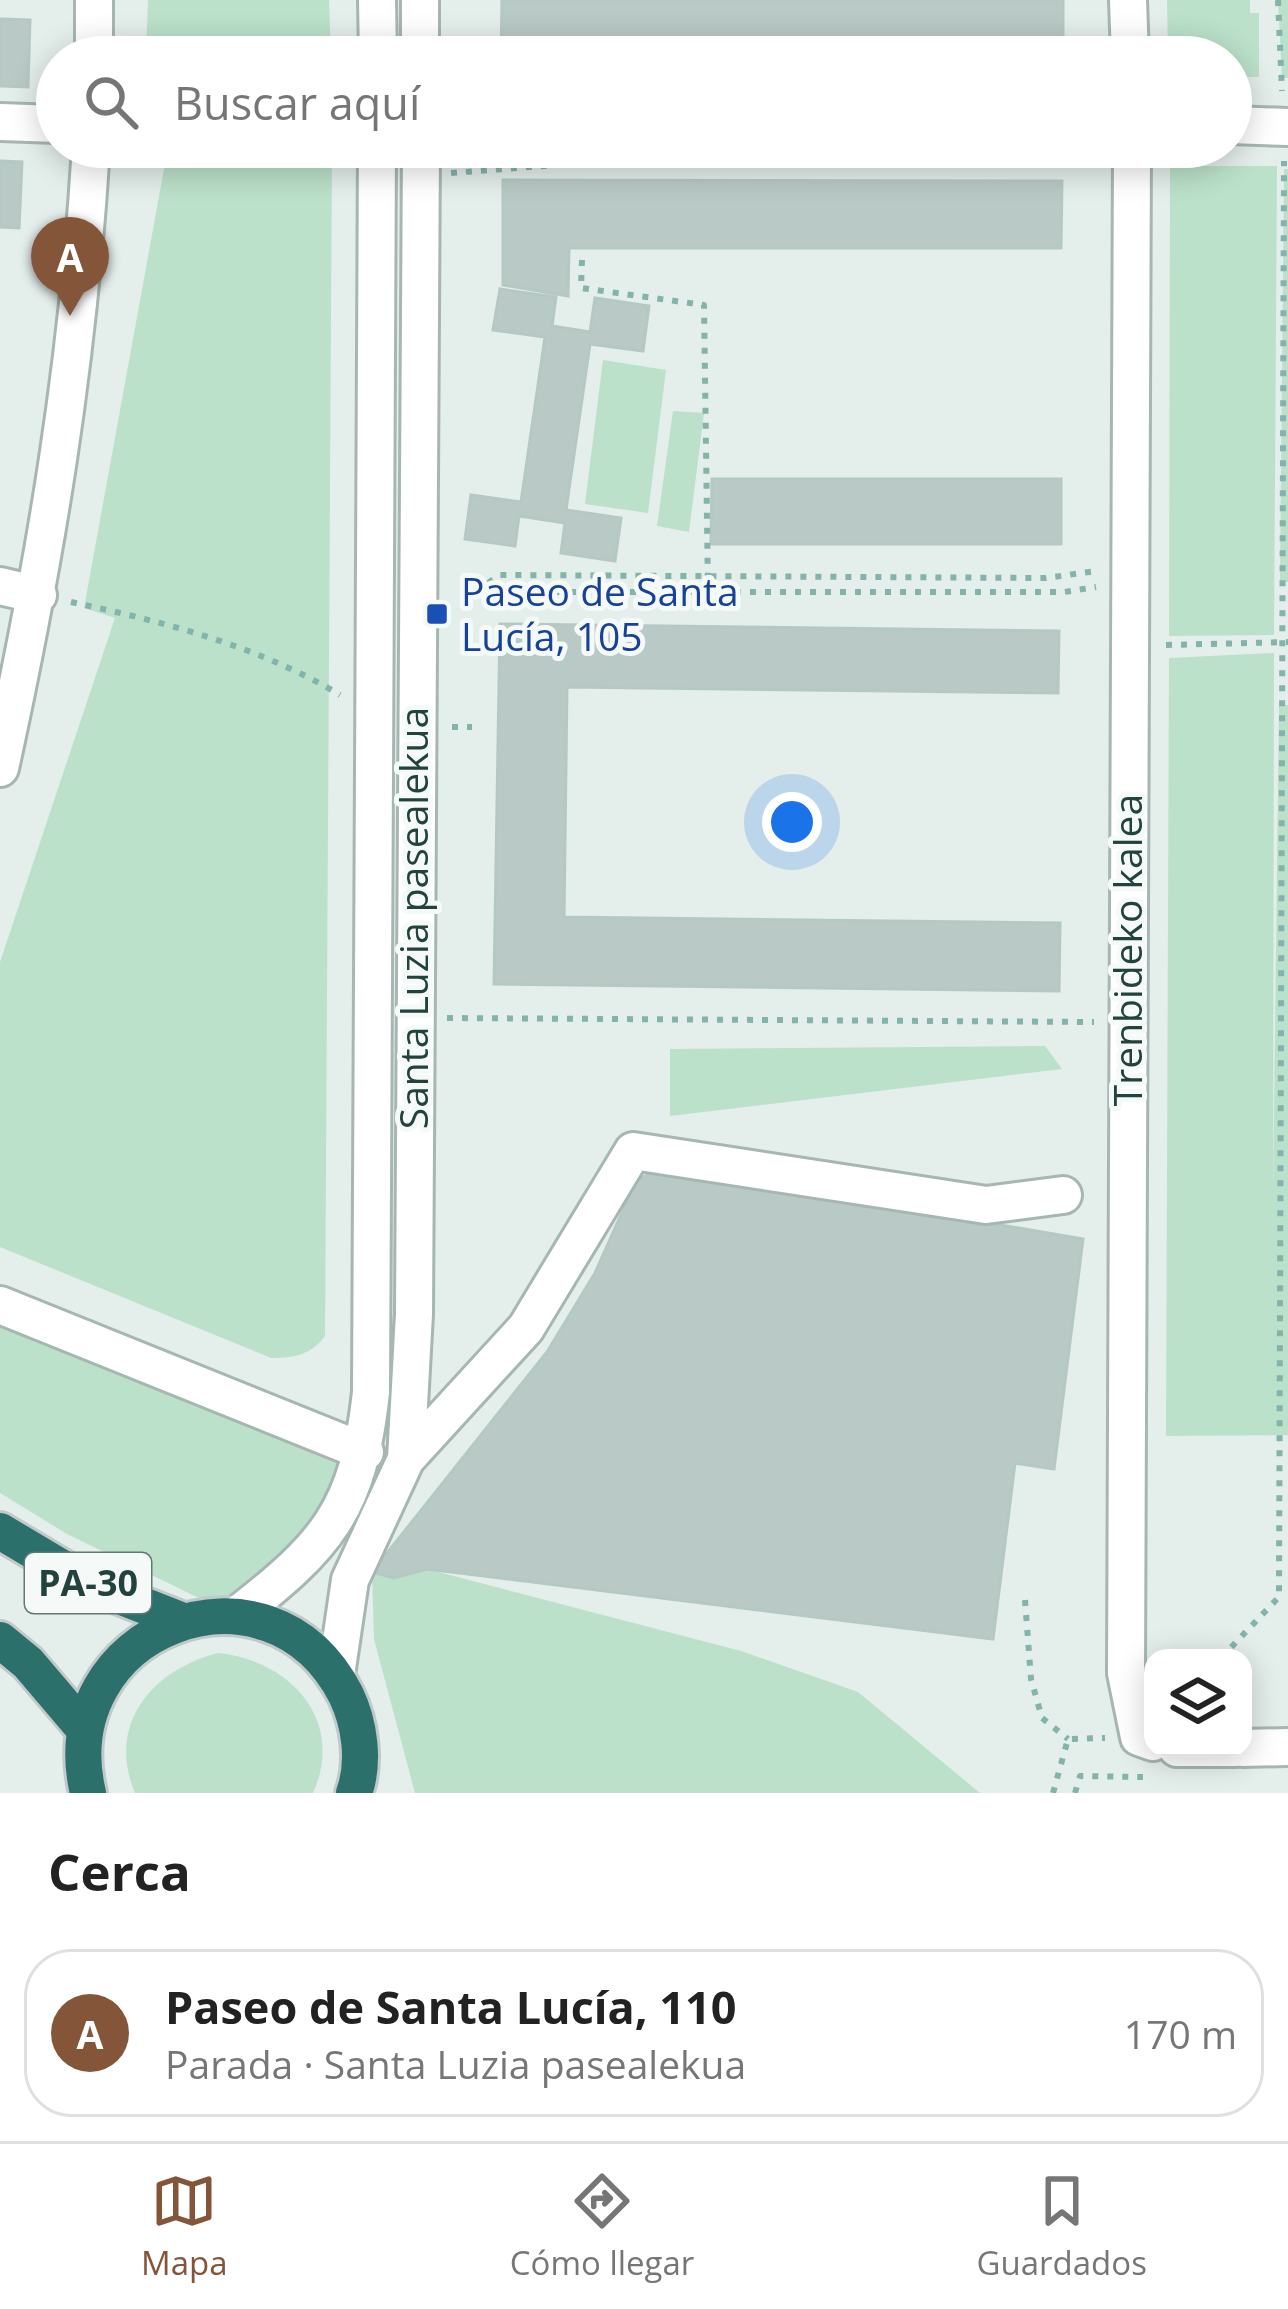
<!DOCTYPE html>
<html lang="es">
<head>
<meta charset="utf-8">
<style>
  body { margin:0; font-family:"Open Sans",sans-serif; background:#f2f2f2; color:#222 }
  .controls { position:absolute; right:36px; bottom:36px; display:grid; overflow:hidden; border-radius:24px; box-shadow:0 6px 30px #0003 }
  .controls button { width:108px; height:108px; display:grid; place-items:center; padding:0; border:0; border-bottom:3px solid #e0e0e0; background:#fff; color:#222; font:60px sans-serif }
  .you { position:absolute; left:792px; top:822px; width:42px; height:42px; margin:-30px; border:9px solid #fff; border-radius:50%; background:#1a73e8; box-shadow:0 0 0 18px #1a73e833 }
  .badge { display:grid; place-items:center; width:78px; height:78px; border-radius:50%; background:#845539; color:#fff; font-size:39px; font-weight:700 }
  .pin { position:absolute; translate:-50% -99px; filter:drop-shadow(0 3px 6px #0008) }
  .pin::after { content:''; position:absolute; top:63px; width:42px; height:36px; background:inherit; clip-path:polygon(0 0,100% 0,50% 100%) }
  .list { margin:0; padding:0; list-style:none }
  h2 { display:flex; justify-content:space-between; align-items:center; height:156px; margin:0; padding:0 48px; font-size:51px }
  h2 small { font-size:39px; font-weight:400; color:#767676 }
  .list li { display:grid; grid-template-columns:78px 1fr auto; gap:36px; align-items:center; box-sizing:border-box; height:168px; margin:0 24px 24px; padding:0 24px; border:3px solid #e0e0e0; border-radius:48px }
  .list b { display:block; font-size:45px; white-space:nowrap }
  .list p { margin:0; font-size:39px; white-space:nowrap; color:#767676 }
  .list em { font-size:39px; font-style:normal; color:#767676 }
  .icon { flex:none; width:66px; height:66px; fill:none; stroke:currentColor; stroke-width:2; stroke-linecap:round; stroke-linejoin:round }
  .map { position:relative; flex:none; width:1288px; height:1793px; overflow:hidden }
  .search { position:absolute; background:#fff; box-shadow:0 6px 30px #0003; left:36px; right:36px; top:36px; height:132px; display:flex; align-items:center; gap:30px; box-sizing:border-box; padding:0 42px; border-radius:66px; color:#767676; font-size:45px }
  .sheet { height:348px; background:#fff }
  nav { display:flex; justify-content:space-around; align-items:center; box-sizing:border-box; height:168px; border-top:3px solid #e0e0e0; background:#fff; font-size:33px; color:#767676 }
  nav a { display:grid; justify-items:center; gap:6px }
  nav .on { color:#845539 }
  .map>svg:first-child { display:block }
  .green { fill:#bbe1ca }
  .building { fill:#b9c9c5; stroke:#b5c9c3; stroke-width:3 }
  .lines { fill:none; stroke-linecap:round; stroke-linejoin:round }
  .minor-casing { stroke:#a6b7b3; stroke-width:42 }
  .highway-casing { stroke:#c1cac9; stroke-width:42 }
  .path { stroke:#82b4ab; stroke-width:6; stroke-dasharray:6 9; stroke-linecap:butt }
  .minor { stroke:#fff; stroke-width:36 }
  .highway { stroke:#2b706b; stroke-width:36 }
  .transit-dot { fill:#1a4fb4; stroke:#f5faf8; stroke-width:4.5 }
  .labels { text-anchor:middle; stroke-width:10; stroke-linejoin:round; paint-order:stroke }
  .shield { fill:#f5faf8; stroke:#617975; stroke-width:3 }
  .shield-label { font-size:36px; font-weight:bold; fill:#22423d }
  .transit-label { font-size:39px; fill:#164399; stroke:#f5faf8; text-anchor:start }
  .street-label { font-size:39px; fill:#22423d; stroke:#f5faf8 }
</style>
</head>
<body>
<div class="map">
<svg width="1288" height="1793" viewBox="0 0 1288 1793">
  <rect width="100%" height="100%" fill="#e4eeeb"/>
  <!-- green -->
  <path class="green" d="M148 0H329L331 57H146Z
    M1167 0H1250V13H1259V77H1231V57H1168Z
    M1278 0H1288V78H1282Z
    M168 147H332L325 1336C311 1355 294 1358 271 1358L0 1247V962L115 618 84 608Z
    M1170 166H1277L1274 635 1169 636Z
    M1284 169H1288V582H1280Z
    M603 360 666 370 648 513 585 504Z
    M673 411 704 413 689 532 657 526Z
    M1274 653 1273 1195 1279 705H1288V1435L1166 1436 1169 658Z
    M1045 1046 1062 1069 670 1116V1049Z
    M0 1321 365 1452 345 1503 236 1616 67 1534 0 1493Z
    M427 1569 741 1651 858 1692 980 1793H415L374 1639 372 1572 394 1578Z
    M218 1653C289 1660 346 1719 313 1793H135C106 1724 152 1670 218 1653Z"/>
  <!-- building -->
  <path class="building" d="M502 0H1063V57H501Z
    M0 19 30 20 28 87 0 86Z
    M0 161 22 162 19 228 0 227Z
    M503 180 1062 181 1061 248H569L568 296 503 285Z
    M500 289 556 297 552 326 590 332 595 298 649 306 643 351 590 344 566 510 621 518 615 561 561 553 565 523 519 516 515 546 465 539 471 495 521 502 545 337 493 330Z
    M712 479H1061V544H711Z
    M500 624 1059 631 1058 693 567 687 564 917 1060 923 1059 991 494 984Z
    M667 1168 1083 1239 1054 1469 1015 1463 993 1639 427 1569 394 1578 372 1572 547 1352 595 1273 637 1179Z"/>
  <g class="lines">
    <defs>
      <path id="minor" d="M377 0 378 57
        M420 0V57
        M1128 0 1130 57
        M94 57V0
        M0 122 57 124
        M1231 125 1288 127
        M1132 147 1126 1673 1139 1737 1153 1742
        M0 586 38 595
        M0 768C46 557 78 364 91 147
        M0 1305 365 1452
        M406 1459 526 1328 633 1151 986 1205 1063 1195
        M236 1616C327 1545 358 1511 371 1392L377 147
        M336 1675 350 1580 406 1459 414 1314 421 147
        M1177 1748H1235
        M1243 1748 1288 1747"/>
      <path id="highway" d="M0 1531 89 1584 183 1621
        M0 1640 28 1663 85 1730
        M88 1793C49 1629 269 1544 346 1695 360 1724 365 1763 354 1793"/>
    </defs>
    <!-- minor casing -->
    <use href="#minor" class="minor-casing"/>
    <!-- highway casing -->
    <use href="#highway" class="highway-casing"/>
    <!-- path -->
    <path class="path" d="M1278 0 1282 91
      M272 147 344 166
      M451 173 584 163
      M582 260 581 288 704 305 708 591
      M476 592 499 575 1046 578 1096 571
      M480 592H1064L1096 587
      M71 602C164 622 259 646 340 695
      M1166 645 1288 642
      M452 727H472
      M447 1018 1094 1022
      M1025 1600 1031 1679 1042 1718 1068 1739
      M1221 1658 1279 1597 1284 161
      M1053 1793 1068 1739 1105 1738
      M1075 1793 1080 1776 1143 1777"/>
    <!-- minor -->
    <use href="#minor" class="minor"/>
    <!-- highway -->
    <use href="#highway" class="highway"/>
  </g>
  <!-- markers -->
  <rect class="transit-dot" x="425" y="602" width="24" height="24" rx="6"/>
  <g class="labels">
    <!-- shield labels -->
    <rect class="shield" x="25" y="1553" width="126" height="60" rx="9"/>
    <g class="shield-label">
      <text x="88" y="1596">PA-30</text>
    </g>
    <!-- transit labels -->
    <g class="transit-label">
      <text x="461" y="606">Paseo de Santa<tspan x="461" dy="45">Lucía, 105</tspan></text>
    </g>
    <!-- street labels -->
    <g class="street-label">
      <text transform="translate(414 918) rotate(-90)" y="14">Santa Luzia pasealekua</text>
      <text transform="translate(1128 950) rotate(-90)" y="14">Trenbideko kalea</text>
    </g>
  </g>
</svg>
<div class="controls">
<button><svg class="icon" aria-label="layers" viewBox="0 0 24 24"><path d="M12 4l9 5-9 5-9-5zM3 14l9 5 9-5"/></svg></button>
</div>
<div class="you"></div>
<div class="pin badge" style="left:70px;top:316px">A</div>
<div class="search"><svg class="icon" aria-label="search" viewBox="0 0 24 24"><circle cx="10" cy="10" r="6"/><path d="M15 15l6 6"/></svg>Buscar aquí</div>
</div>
<section class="sheet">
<h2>Cerca<small></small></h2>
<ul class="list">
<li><span class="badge">A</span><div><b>Paseo de Santa Lucía, 110</b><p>Parada · Santa Luzia pasealekua</p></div><em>170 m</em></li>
</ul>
</section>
<nav>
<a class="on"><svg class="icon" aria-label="map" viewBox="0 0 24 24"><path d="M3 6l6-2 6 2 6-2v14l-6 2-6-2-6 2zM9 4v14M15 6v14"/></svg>Mapa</a>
<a><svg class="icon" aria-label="directions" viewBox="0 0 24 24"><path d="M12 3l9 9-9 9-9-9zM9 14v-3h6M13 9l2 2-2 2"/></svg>Cómo llegar</a>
<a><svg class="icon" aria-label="saved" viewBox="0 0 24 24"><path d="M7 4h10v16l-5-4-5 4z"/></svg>Guardados</a>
</nav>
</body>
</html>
